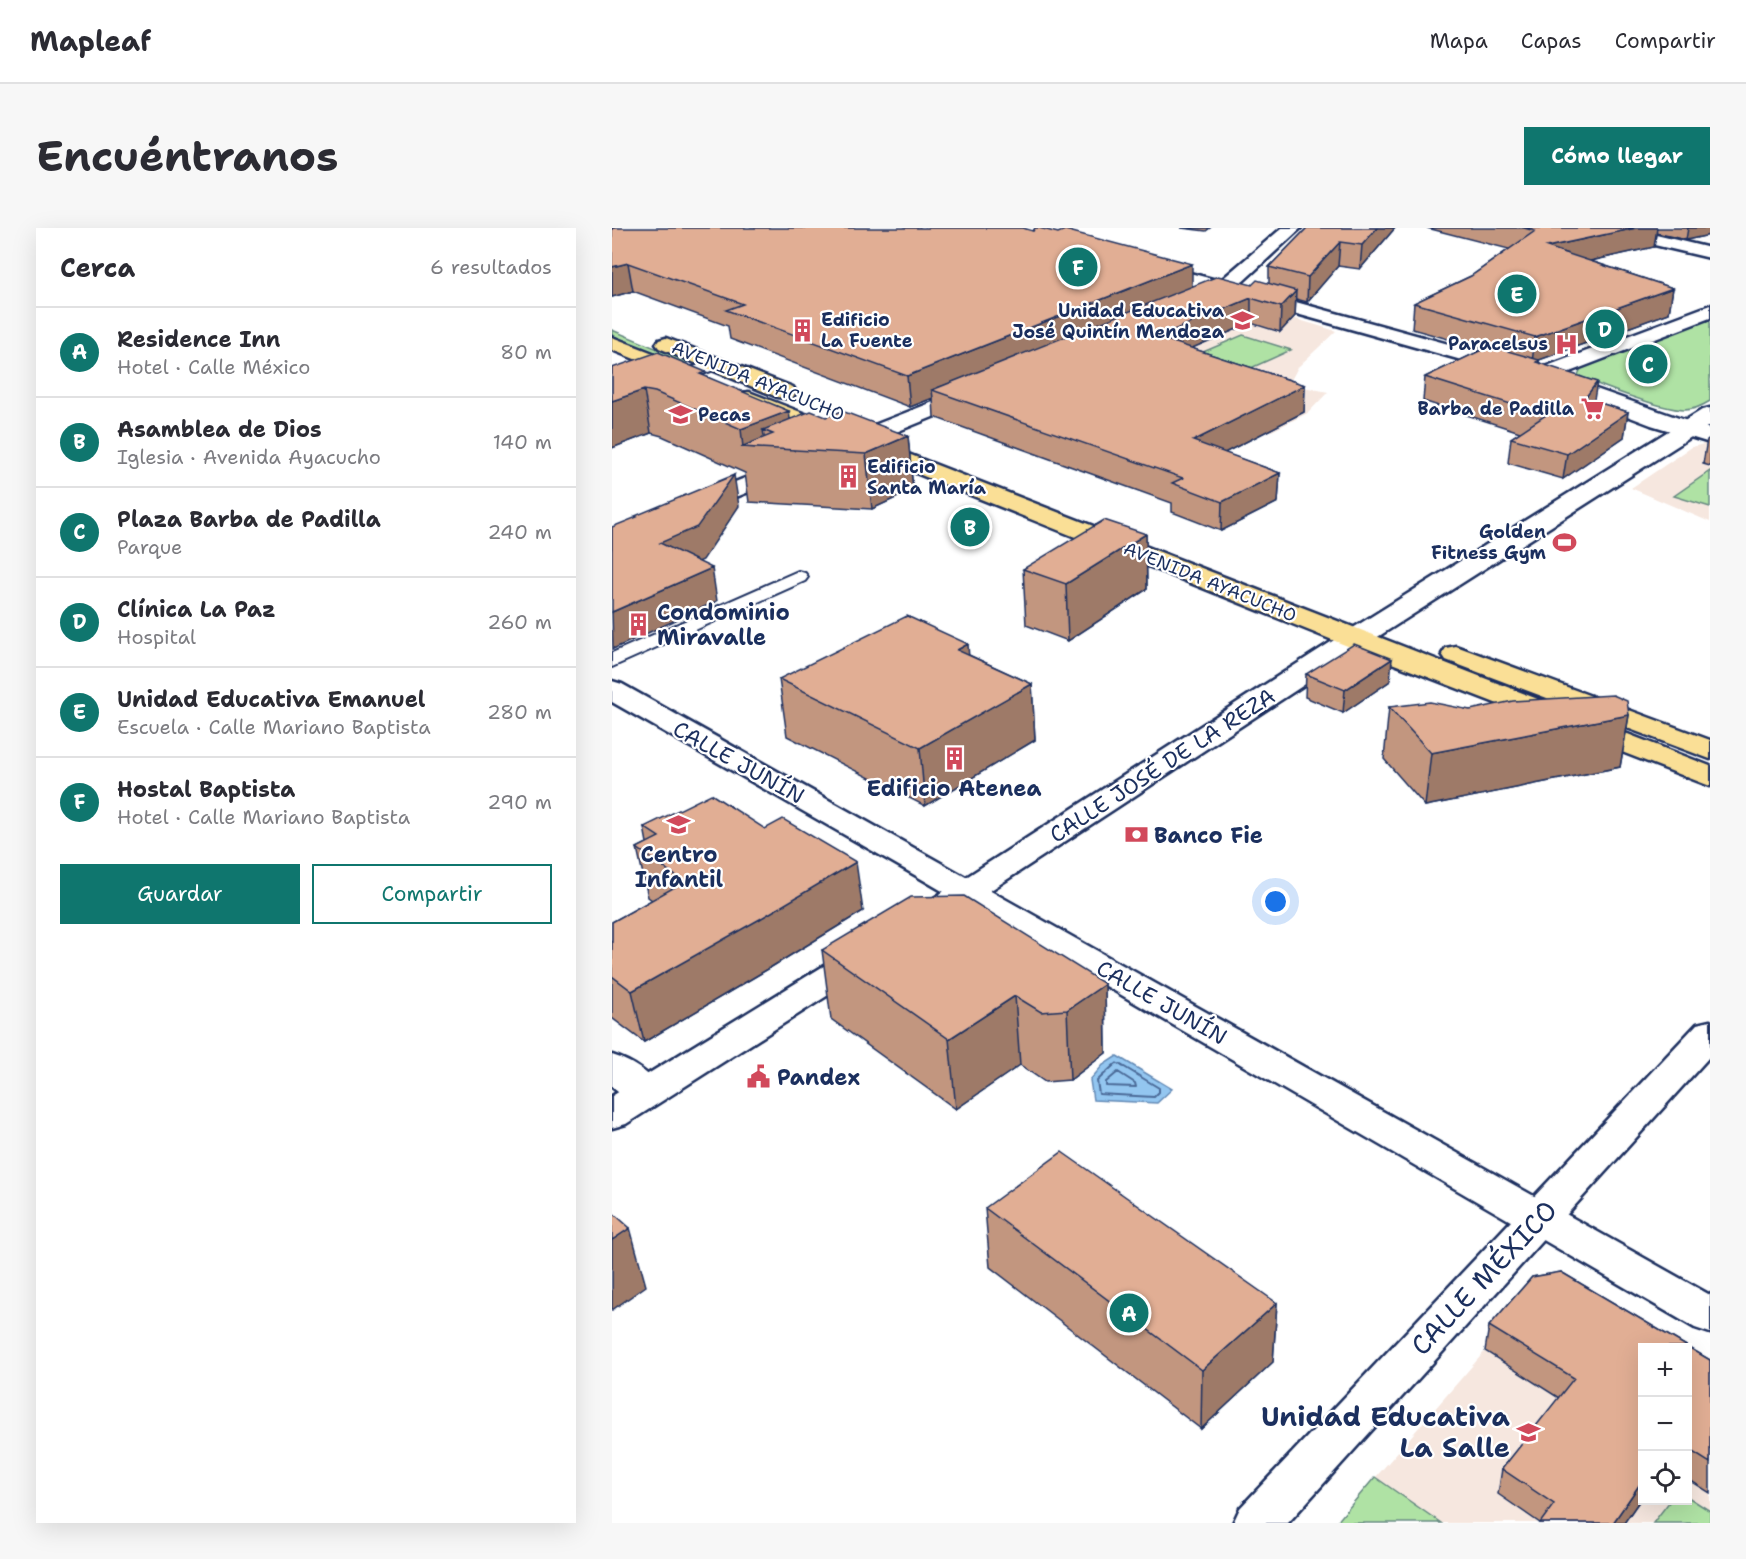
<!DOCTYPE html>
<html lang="es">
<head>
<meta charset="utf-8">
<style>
  body { margin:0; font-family:"Shantell Sans",sans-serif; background:#f7f7f7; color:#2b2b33 }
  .controls { position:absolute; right:18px; bottom:18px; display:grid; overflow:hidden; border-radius:0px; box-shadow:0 6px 24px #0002 }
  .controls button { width:54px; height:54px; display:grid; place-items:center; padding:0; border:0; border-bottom:2px solid #e1e1e2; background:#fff; color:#2b2b33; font:30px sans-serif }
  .you { position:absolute; left:664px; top:674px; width:21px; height:21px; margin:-15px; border:4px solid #fff; border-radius:50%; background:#1a73e8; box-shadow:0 0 0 9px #1a73e833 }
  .badge { display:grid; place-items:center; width:39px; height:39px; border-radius:50%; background:#0f766e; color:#fff; font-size:20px; font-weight:700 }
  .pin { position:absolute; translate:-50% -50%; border:3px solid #fff; box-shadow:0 2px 6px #0006 }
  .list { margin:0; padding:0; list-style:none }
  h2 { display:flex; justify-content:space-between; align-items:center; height:78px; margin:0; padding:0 24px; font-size:26px }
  h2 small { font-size:20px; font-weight:400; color:#7c7c81 }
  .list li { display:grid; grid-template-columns:39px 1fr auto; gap:18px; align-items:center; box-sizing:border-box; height:90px; padding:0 24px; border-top:2px solid #e1e1e2 }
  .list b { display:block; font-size:22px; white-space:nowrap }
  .list p { margin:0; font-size:20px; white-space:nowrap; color:#7c7c81 }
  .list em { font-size:20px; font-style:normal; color:#7c7c81 }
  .actions { display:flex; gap:12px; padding:18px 24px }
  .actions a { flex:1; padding:14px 0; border:2px solid #0f766e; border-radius:0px; text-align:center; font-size:21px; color:#0f766e }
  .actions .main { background:#0f766e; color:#fff }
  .icon { flex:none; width:33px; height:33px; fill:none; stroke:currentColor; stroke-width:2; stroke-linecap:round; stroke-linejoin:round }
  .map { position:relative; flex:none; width:1098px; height:1295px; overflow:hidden; border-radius:0px }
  header { display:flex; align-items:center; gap:36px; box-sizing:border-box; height:84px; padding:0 30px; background:#fff; border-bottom:2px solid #e1e1e2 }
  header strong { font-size:28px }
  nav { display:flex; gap:33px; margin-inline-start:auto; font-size:21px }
  .intro { display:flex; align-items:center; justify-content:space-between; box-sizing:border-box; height:144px; padding:0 36px }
  h1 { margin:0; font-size:42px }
  .button { padding:15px 27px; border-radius:0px; background:#0f766e; color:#fff; font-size:21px; font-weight:700 }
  main { display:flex; gap:36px; padding:0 36px }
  aside { flex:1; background:#fff; border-radius:0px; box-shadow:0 6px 24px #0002 }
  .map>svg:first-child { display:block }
  .built { fill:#f6e7df }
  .green { fill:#afe2a4; stroke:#658881; stroke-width:1.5 }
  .water { fill:#93c6f0; stroke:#638ab6; stroke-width:1.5 }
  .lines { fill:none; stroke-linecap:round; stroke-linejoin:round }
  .shore-far1 { stroke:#4b6b98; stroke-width:1.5 }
  .shore { stroke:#4b6b98; stroke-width:2 }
  .lane-casing { stroke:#1b2f5e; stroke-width:4 }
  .street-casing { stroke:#1b2f5e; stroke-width:5 }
  .secondary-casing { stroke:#1b2f5e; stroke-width:5 }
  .primary-casing { stroke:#1b2f5e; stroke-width:5 }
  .lane { fill:#fff; fill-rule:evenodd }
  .street { fill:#fff; fill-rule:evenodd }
  .secondary { fill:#fff; fill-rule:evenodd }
  .primary { fill:#fadf96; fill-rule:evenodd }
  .wall { fill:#c2967f; stroke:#1b2f5e; stroke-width:1.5 }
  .shaded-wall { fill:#9e7a68; stroke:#1b2f5e; stroke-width:1.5 }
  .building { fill:#e1ae94; stroke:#1b2f5e; stroke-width:1.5 }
  .labels { text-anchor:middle; stroke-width:4.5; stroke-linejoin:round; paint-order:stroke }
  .far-poi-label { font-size:18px; font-weight:bold; fill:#1b2f5e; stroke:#fff; text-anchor:end }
  .far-street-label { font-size:18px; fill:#1b2f5e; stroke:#fff }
  .poi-label { font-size:22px; font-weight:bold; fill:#1b2f5e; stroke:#fff; text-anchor:start }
  .street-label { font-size:22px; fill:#1b2f5e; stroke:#fff }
  .near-street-label { font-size:27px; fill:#1b2f5e; stroke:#fff }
  .near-poi-label { font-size:27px; font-weight:bold; fill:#1b2f5e; stroke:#fff; text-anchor:end }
</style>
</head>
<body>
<header>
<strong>Mapleaf</strong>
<nav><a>Mapa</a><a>Capas</a><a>Compartir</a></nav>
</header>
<div class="intro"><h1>Encuéntranos</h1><a class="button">Cómo llegar</a></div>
<main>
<aside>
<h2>Cerca<small>6 resultados</small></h2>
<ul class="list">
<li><span class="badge">A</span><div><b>Residence Inn</b><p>Hotel · Calle México</p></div><em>80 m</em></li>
<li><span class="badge">B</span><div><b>Asamblea de Dios</b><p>Iglesia · Avenida Ayacucho</p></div><em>140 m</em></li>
<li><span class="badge">C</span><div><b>Plaza Barba de Padilla</b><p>Parque</p></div><em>240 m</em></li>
<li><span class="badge">D</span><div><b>Clínica La Paz</b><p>Hospital</p></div><em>260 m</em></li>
<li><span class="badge">E</span><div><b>Unidad Educativa Emanuel</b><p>Escuela · Calle Mariano Baptista</p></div><em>280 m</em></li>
<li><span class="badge">F</span><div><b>Hostal Baptista</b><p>Hotel · Calle Mariano Baptista</p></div><em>290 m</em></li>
</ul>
<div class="actions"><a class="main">Guardar</a><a>Compartir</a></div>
</aside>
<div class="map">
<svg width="1098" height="1295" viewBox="0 0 1098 1295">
  <rect width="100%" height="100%" fill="#fff"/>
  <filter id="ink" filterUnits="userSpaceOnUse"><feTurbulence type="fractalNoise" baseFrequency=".0167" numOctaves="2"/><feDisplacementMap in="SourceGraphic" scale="12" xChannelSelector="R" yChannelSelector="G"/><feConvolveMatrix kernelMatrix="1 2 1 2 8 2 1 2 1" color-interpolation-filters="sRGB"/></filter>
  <g filter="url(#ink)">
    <!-- built -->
    <path class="built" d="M633 76 724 103 686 139 677 156 716 164 696 185 660 203 462 136Z
      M1092 216 1098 217V294L1019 260 1080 219Z
      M880 1115 1030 1121V1272H1076V1148L1098 1161V1295H724Z"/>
    <!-- green -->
    <path class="green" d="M1098 87V173C1090 178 1082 182 1072 182 1050 181 986 158 966 147L970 138Z
      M0 102 77 134 69 136 0 108Z
      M631 107 679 122 619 149 570 133Z
      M1098 243V279L1062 268Z
      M763 1249 829 1295H724Z
      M1076 1269 1098 1283V1295H1041L1058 1273 1076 1272Z"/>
    <!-- water -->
    <path class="water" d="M505 828 560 861 545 875 481 872 478 852 491 837Z"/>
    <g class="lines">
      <!-- shore-far1 -->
      <path class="shore-far1" d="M500 839 505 835 511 839"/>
      <!-- shore -->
      <path class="shore" d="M502 837 485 853 487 866 542 869 547 864V860L509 837
        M506 844 523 855 524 859 494 858V854Z"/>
      <defs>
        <path id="lane" d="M104 131 110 133 112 136 110 139 0 179V168Z
          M186 343 193 345 196 349 193 353 0 439V425Z"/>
        <path id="street" d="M670 0H689L626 58 927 141 1098 77V90L947 148 1098 201V215L1039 197 921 152 613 66 598 73 591 71 588 67 595 61 530 43 527 39 530 35 536 34 608 53Z
          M984 0H1015L1098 20V30L987 4Z
          M362 158 370 159 373 164 370 169 240 222 232 224 224 222 221 217 224 212Z
          M176 233 184 235 188 240 184 245 0 319V303Z
          M0 453 10 456 1098 1067V1105L1083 1100 308 650 0 474Z
          M0 827C19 833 42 847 52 865L47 874C24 881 17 873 0 859Z"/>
        <path id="secondary" d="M1098 180V197L753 417 324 698 312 702 300 698 295 691 300 684 733 405 1090 182Z
          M253 717 265 720 270 728 265 736 14 896 0 900V868L241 720Z
          M1098 793V828L676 1295H621L628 1280 1085 796Z"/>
        <path id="primary" d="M0 109 82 141 85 145 82 149 75 151 68 149 0 122Z
          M54 110 181 159 184 164 181 169 173 170 165 169 47 120 44 116 47 112Z
          M137 164 1098 538V558L733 417 129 175 126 170 129 165Z
          M844 418 1098 512V531L834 432 830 426 834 420Z"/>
      </defs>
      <!-- lane casing -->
      <use href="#lane" class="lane-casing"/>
      <!-- street casing -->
      <use href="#street" class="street-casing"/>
      <!-- secondary casing -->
      <use href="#secondary" class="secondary-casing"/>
      <!-- primary casing -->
      <use href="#primary" class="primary-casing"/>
      <!-- lane -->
      <use href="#lane" class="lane"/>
      <!-- street -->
      <use href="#street" class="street"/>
      <!-- secondary -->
      <use href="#secondary" class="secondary"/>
      <!-- primary -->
      <use href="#primary" class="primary"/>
    </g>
    <!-- wall -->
    <path class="wall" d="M0 0 580 58 640 57 657 56V39L695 0H783L748 41 726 38 695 74 684 71 683 88 668 104 639 95 579 120 693 157 692 184 612 225 668 245 666 274 609 303 560 284V275L322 189 321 170 298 179 118 111 116 98 21 63 0 69Z
      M569 0H598L594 3Z
      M815 0H1098V7L1074 12 1044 5 1042 19 979 33 1061 60 1057 85 927 132V134L982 173 1016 184 1012 209 951 251 896 235 899 210 908 204 811 173 813 149 872 121 800 101 802 75 859 48 897 21Z
      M0 140 95 149 178 191 214 189 296 208 301 262 260 281 137 274 133 245 50 208 39 205 0 220Z
      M1098 210V238L1091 236 1095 212Z
      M534 306 535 361 456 413 414 397 411 341Z
      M357 427 420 456 423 512 313 578 175 508 167 451Z
      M694 446 778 453 731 485 693 469Z
      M777 479 858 482 1017 487 1008 539 813 578 772 531Z
      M32 599 251 683 156 741 32 814 0 790V694L40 672 36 669 25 620 35 615Z
      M210 722 493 756 494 825 458 852 433 854 408 837 344 881 219 791Z
      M373 980 665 1075 661 1134 589 1201 378 1039Z
      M949 1044 1098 1132V1265L1076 1251V1119H1030V1269L1012 1295H928L886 1266 890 1241 947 1170 873 1123 877 1098 920 1049Z"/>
    <!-- shaded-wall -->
    <path class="shaded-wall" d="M765 0H783L748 41 750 17Z
      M1024 0H1045L1042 19 932 43 935 19Z
      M1076 0H1098V7L1074 12Z
      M728 14 726 38 695 74 696 49Z
      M16 35 21 63 0 69V39Z
      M580 36V65L320 162 321 170 298 179 295 148Z
      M1061 60 1057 85 927 132 924 156 920 135 923 109Z
      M684 63 683 88 668 104 669 79Z
      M639 70V95L545 135V109Z
      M985 154 981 178 973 170Z
      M693 157 692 184 581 241V213Z
      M32 162 39 205 0 220V173Z
      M177 183 182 222 161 206 151 202 154 220 131 219 129 201Z
      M1016 184 1012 209 951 251 955 226Z
      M296 208 301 262 260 281 254 226Z
      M668 245 666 274 609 303 610 274Z
      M122 247 127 278 91 332 54 348 48 315Z
      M534 306 535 361 456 413 454 356Z
      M100 340 105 373 1 421 0 384Z
      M356 416 360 472 345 422Z
      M780 431 778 453 731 485 733 462Z
      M420 456 423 512 313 578 308 520Z
      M1017 487 1008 539 813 578 819 525Z
      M244 634 251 683 156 741 32 814 20 763Z
      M493 756 494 825 458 852 455 782Z
      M403 768 408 837 344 881 337 811Z
      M18 1000 34 1058 0 1082V1012Z
      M665 1075 661 1134 589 1201 590 1142Z
      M1030 1253V1269L1012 1295H1001Z"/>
    <!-- building -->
    <path class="building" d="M0 0H411L421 3 423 0H427L446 5 453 2 580 36 295 148 114 82 131 76 16 35 0 39Z
      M695 0H765L750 17 728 14 696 49 657 39Z
      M912 0H1024L935 19 1061 60 923 109 802 75 859 48 923 3Z
      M606 48 640 57 645 52 684 63 669 79 639 70 545 109 693 157 581 213 668 245 610 274 560 255 571 250 320 162Z
      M878 118 927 132 924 134 985 154 973 170 1016 184 955 226 899 210 934 187 813 149Z
      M46 124 94 144 88 146 177 183 129 201 43 164 32 162 0 173V140Z
      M199 183 214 189 230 183 296 208 254 226 129 219 161 206 151 202Z
      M122 247 85 299 48 315 100 340 0 384V299L25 289 23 288Z
      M492 292 534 306 454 356 411 341Z
      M295 388 356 416 345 422 420 456 308 520 167 451Z
      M742 416 780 431 733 462 694 446Z
      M1001 467 1015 473 1017 487 819 525 777 479 818 474 858 482 901 473Z
      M99 566 153 601 171 591 244 634 148 691 20 763 0 748V694L72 654 25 620 47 609 32 599Z
      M352 668 493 756 455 782 429 784 403 768 337 811 210 722 299 669Z
      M450 924 665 1075 590 1142 373 980Z
      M0 984 18 1000 0 1012Z
      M949 1044 1098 1132V1235L1076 1221V1119H1030V1253L1001 1295H928L942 1276 890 1241 962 1150 877 1098 920 1049Z"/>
  </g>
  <!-- icons -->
  <defs>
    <symbol id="school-bare" viewBox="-9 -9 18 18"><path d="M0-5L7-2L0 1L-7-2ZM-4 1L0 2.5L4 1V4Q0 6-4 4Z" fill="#d1495b" stroke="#fff" stroke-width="2.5" paint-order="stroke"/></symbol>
    <symbol id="building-bare" viewBox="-9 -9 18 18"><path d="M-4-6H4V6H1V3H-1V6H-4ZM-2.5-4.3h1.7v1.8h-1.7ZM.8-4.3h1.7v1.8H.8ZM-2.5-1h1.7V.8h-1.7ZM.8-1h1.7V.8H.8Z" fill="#d1495b" stroke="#fff" stroke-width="2.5" paint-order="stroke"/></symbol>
    <symbol id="hospital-bare" viewBox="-9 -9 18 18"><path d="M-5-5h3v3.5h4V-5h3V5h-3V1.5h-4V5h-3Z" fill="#d1495b" stroke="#fff" stroke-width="2.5" paint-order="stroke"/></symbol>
    <symbol id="supermarket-bare" viewBox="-9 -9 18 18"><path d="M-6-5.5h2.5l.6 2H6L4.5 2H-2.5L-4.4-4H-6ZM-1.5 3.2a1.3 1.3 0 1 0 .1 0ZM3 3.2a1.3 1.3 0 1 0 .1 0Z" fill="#d1495b" stroke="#fff" stroke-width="2.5" paint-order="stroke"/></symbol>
    <symbol id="stadium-bare" viewBox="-9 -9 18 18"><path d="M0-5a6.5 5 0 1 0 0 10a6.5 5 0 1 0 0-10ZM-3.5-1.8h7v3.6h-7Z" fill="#d1495b" stroke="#fff" stroke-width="2.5" paint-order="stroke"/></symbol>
    <symbol id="bank-bare" viewBox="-9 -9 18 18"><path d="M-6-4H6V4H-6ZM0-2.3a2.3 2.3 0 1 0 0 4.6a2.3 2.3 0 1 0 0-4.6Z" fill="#d1495b" stroke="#fff" stroke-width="2.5" paint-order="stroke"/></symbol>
    <symbol id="civic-bare" viewBox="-9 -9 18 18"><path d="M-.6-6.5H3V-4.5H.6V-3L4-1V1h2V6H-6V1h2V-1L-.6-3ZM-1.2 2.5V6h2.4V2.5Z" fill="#d1495b" stroke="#fff" stroke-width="2.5" paint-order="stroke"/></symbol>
  </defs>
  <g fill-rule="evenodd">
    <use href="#school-bare" x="614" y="76" width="33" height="33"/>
    <use href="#building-bare" x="174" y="86" width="33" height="33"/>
    <use href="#hospital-bare" x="938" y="100" width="33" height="33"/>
    <use href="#supermarket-bare" x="964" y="164" width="33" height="33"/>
    <use href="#school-bare" x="52" y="170" width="33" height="33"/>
    <use href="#building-bare" x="220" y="232" width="33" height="33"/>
    <use href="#stadium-bare" x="936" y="298" width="33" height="33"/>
    <use href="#building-bare" x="10" y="380" width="33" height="33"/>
    <use href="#building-bare" x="326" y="514" width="33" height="33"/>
    <use href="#school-bare" x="50" y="580" width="33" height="33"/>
    <use href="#bank-bare" x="508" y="590" width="33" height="33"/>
    <use href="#civic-bare" x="130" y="832" width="33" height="33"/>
    <use href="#school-bare" x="900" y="1188" width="33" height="33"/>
  </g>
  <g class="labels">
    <!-- far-poi labels -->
    <g class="far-poi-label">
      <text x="612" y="89">Unidad Educativa<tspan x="612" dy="21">José Quintín Mendoza</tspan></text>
      <text x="209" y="98" text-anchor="start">Edificio<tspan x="209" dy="21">La Fuente</tspan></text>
      <text x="936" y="122">Paracelsus</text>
      <text x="962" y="187">Barba de Padilla</text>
      <text x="86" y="193" text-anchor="start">Pecas</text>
      <text x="255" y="245" text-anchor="start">Edificio<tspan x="255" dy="21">Santa María</tspan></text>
      <text x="934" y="310">Golden<tspan x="934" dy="21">Fitness Gym</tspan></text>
    </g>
    <!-- far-street labels -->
    <g class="far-street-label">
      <text transform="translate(146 153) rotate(22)" y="6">AVENIDA AYACUCHO</text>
      <text transform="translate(598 354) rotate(22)" y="6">AVENIDA AYACUCHO</text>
    </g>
    <!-- poi labels -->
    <g class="poi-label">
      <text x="45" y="392">Condominio<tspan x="45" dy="25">Miravalle</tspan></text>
      <text x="342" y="568" text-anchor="middle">Edificio Atenea</text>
      <text x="542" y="615">Banco Fie</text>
      <text x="67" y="634" text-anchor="middle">Centro<tspan x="67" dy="25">Infantil</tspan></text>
      <text x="165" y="857">Pandex</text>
    </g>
    <!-- street labels -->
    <g class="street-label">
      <text transform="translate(127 534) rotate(29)" y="8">CALLE JUNÍN</text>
      <text transform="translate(550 537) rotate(-33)" y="8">CALLE JOSÉ DE LA REZA</text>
      <text transform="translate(550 774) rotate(30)" y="8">CALLE JUNÍN</text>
    </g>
    <!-- near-street labels -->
    <g class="near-street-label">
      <text transform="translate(872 1050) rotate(-47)" y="9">CALLE MÉXICO</text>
    </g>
    <!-- near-poi labels -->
    <g class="near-poi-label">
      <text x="898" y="1198">Unidad Educativa<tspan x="898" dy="31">La Salle</tspan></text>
    </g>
  </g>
</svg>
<div class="controls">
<button>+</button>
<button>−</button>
<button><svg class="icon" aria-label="locate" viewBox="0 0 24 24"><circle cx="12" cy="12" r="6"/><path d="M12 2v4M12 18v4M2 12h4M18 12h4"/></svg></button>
</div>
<div class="you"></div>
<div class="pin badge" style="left:517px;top:1085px">A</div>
<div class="pin badge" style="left:358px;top:299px">B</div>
<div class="pin badge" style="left:1036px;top:136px">C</div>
<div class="pin badge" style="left:993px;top:101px">D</div>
<div class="pin badge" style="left:905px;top:66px">E</div>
<div class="pin badge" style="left:466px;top:39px">F</div>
</div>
</main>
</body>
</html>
